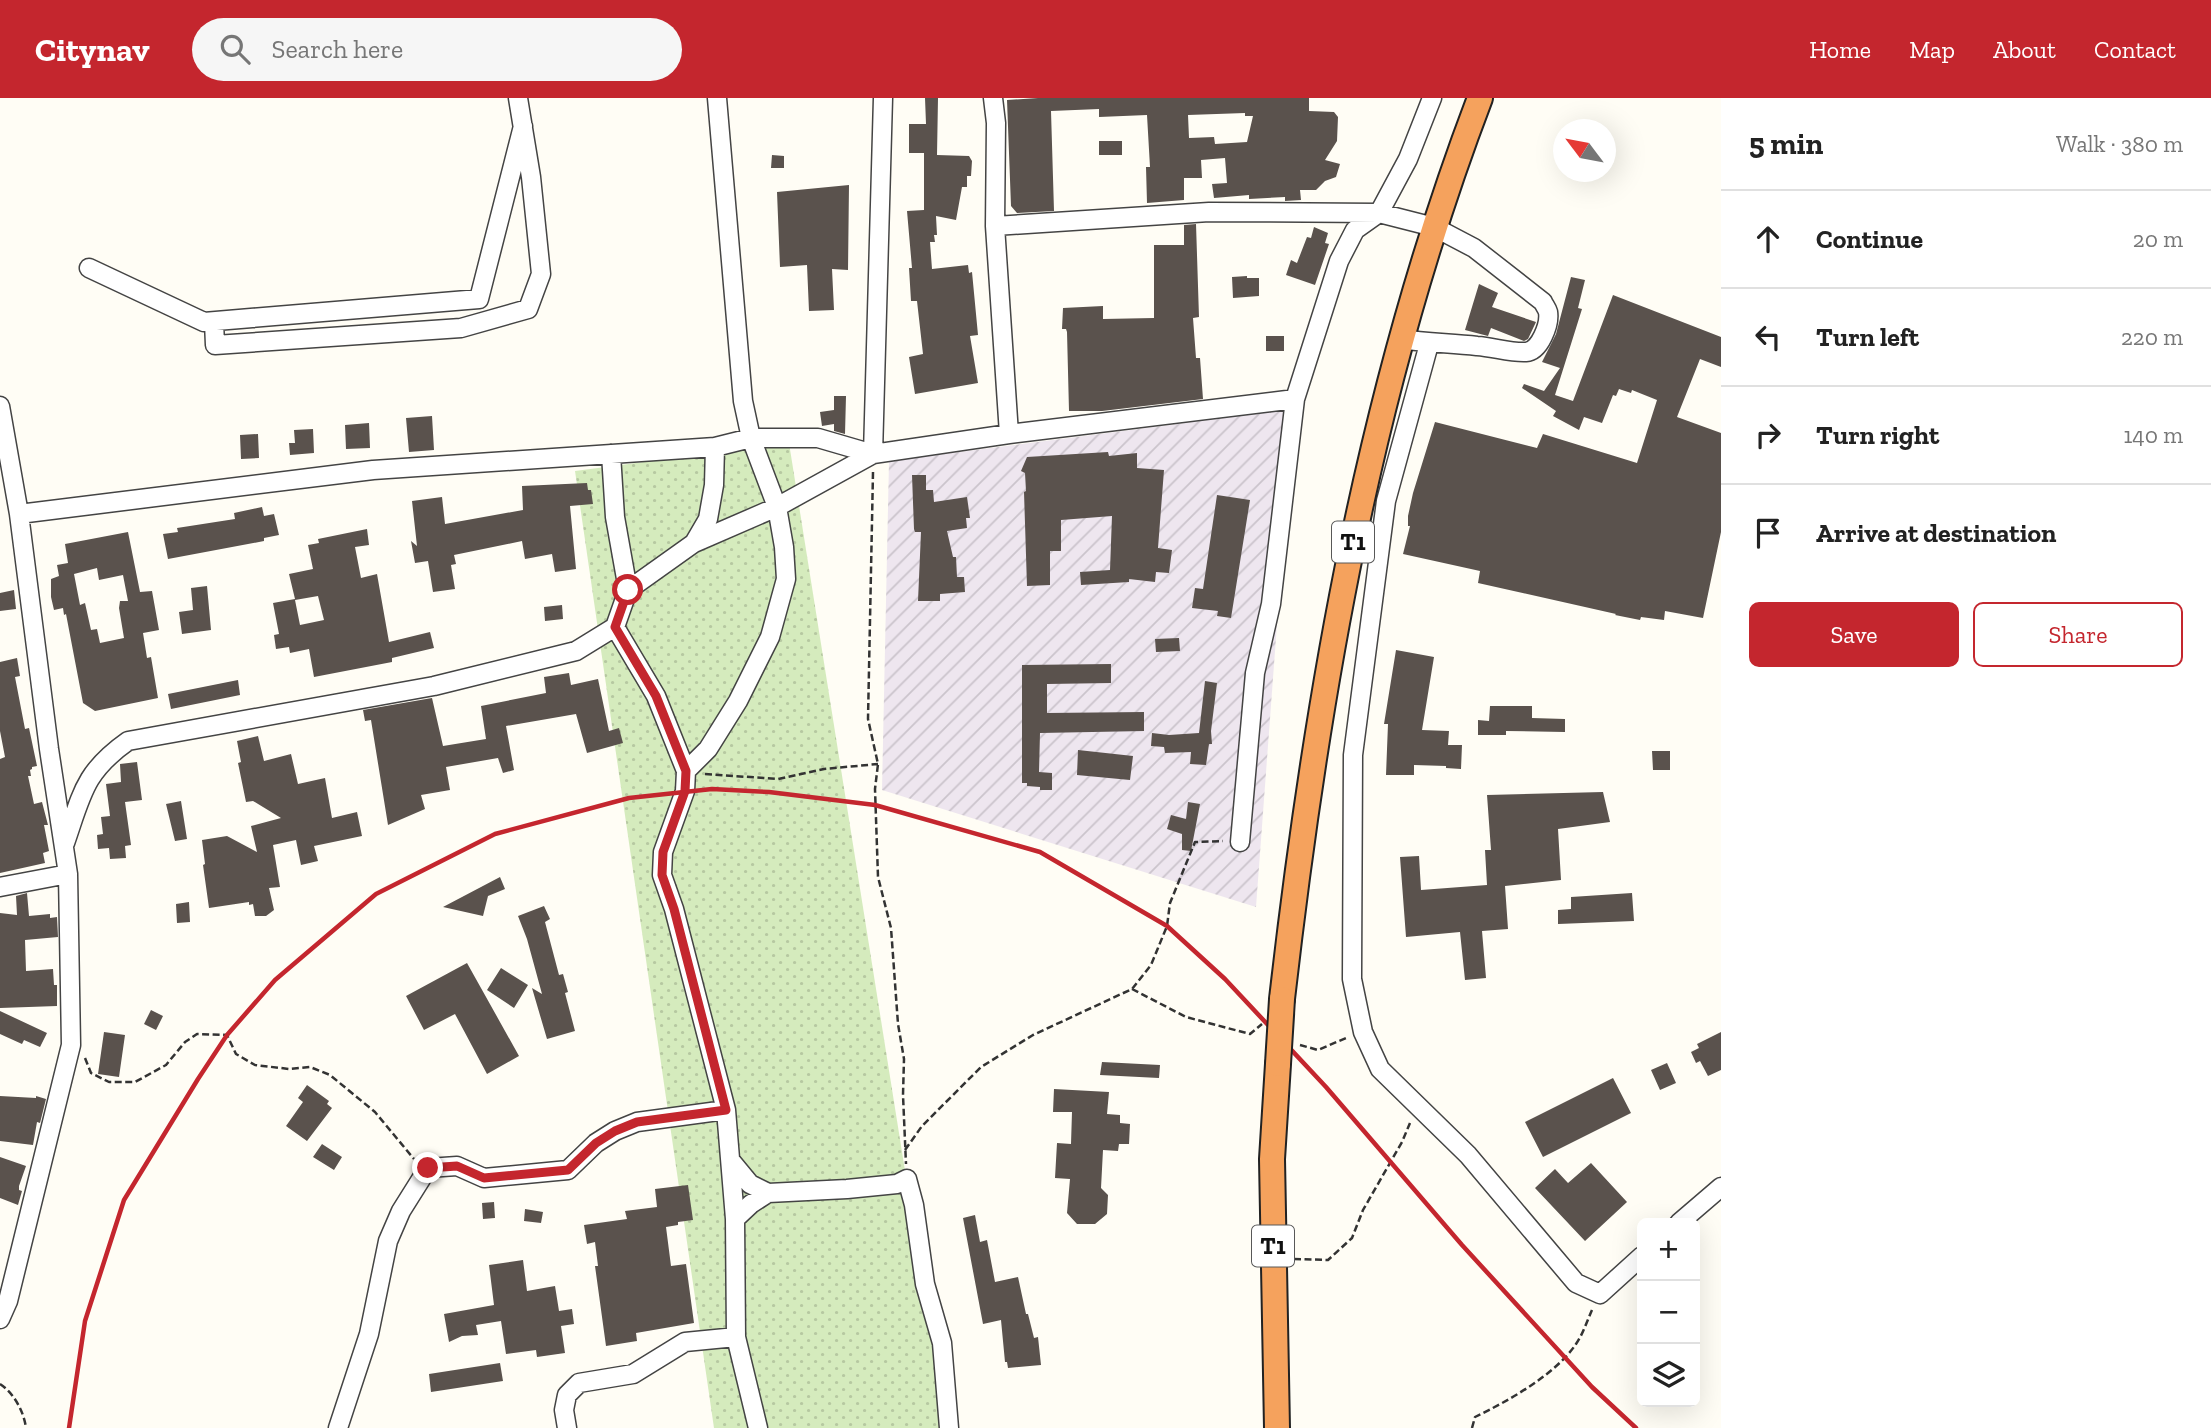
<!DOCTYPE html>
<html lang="en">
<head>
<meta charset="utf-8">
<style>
  body { margin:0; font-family:"Zilla Slab",serif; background:#f6f6f6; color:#222 }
  .controls { position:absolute; right:21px; bottom:21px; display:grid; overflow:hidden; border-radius:10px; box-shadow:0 7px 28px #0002 }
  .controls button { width:63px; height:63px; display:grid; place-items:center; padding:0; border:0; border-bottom:2px solid #e0e0e0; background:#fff; color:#222; font:35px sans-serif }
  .compass { position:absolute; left:1553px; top:21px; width:63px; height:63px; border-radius:50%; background:#fff; box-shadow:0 7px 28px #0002; rotate:302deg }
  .stop { position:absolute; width:21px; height:21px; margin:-16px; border:5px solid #c4262e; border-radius:50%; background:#fff }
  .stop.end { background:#c4262e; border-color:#fff; box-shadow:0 2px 7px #0008 }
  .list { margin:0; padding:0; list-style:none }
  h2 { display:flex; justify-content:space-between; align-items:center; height:91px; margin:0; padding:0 28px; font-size:30px }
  h2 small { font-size:23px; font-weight:400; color:#767676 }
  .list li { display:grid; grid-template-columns:46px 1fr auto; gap:21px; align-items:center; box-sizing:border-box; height:98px; padding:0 28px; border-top:2px solid #e0e0e0 }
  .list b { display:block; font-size:26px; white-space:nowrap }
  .list em { font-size:23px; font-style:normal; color:#767676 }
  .actions { display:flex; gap:14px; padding:21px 28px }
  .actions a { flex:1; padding:16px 0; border:2px solid #c4262e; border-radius:10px; text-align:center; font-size:24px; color:#c4262e }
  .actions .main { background:#c4262e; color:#fff }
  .icon { flex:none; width:38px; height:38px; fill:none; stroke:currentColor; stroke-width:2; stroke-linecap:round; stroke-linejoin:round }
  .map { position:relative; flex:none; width:1721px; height:1330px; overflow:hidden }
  header { display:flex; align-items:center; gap:42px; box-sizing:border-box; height:98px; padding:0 35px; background:#c4262e; color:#fff }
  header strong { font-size:33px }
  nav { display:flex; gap:38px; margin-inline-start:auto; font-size:24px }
  .search { width:490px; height:63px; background:#f6f6f6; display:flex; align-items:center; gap:18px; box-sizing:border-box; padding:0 24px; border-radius:38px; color:#767676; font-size:26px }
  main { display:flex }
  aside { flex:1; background:#fff }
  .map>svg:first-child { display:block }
  .industrial { fill:url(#industrial-furrows) }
  .grass { fill:url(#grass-dots) }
  .building { fill:#5a524d; fill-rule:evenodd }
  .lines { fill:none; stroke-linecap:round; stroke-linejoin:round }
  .minor-casing { stroke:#444; stroke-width:21 }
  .highway-casing { stroke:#222; stroke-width:28 }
  .path { stroke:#333; stroke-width:2.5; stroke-dasharray:7 3.5; stroke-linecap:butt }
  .minor { stroke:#fff; stroke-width:18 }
  .highway { stroke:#f5a25d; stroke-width:24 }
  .rail { stroke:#c4262e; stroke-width:4.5 }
  .highway-bridge-casing { stroke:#222; stroke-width:28; stroke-linecap:butt }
  .highway-bridge { stroke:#f5a25d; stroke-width:24 }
  .route { stroke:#c4262e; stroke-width:9 }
  .labels { text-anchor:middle; stroke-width:7; stroke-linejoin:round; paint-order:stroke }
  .shield { fill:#fff; stroke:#585858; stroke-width:2 }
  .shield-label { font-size:24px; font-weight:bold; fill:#111 }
</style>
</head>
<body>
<header>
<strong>Citynav</strong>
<div class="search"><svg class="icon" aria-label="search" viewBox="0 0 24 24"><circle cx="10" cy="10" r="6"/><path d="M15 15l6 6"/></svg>Search here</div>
<nav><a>Home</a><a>Map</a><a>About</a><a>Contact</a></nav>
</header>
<main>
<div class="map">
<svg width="1721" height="1330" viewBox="0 0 1721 1330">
  <defs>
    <pattern id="industrial-furrows" width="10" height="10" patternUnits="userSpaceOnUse" patternTransform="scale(1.75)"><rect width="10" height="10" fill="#eee6ef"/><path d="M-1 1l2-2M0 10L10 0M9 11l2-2" fill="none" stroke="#cbc4cc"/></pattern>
    <pattern id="grass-dots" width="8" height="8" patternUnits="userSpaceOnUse" patternTransform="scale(1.75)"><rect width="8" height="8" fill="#d5ebbd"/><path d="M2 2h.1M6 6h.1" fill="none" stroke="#b6c8a1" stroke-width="1.8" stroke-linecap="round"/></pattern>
  </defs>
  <rect width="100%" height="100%" fill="#fffdf5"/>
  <!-- industrial -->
  <path class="industrial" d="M1293 311 1256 809 882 692 889 363Z"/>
  <!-- grass -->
  <path class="grass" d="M789 345 946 1330H714L575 373Z"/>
  <!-- building -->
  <path class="building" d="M925 0H938L937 57 969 58 972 63 971 78H967V89H962L956 122 936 118 937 137H934L935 144H930L932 171 968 167 969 175 972 174 978 237 970 238 978 285 915 296 909 259 923 256 917 203H911L909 170H912L907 113 924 112V55H909V26H926Z
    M1038 0H1309V13L1334 14 1338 19 1337 43 1325 62 1340 66 1336 79 1325 83 1316 92H1300L1301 102 1285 103V99L1249 101V97L1214 100 1212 86 1227 85 1225 60 1201 62 1202 80H1184V102L1147 105 1146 69H1150L1147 17 1099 19V11L1051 13 1054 113 1017 115 1011 108 1007 2ZM1245 15V18H1253L1247 44 1215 46 1214 39 1189 40 1188 17Z
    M1099 43H1122V57H1099Z
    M772 57 784 58V70H771Z
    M849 87 848 172 832 171 834 212 809 213 807 167 780 169 777 94Z
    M1196 126 1199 219 1193 220 1196 260H1200L1203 301 1102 313H1069L1067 234 1066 231H1062L1063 210 1103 208V221L1154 220V147H1184V127Z
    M1314 129 1328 135 1325 145 1329 146 1315 187 1286 177 1291 162 1297 165 1307 139 1311 140Z
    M1247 178V180H1259V198L1233 200 1232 179Z
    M1571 179 1585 182 1578 210 1582 211 1555 297 1573 303 1613 197 1721 239V269L1700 261 1677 319 1721 335V434L1703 520 1665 513 1664 522 1641 519 1640 522 1615 517 1616 516 1478 485 1480 473 1403 456 1410 428H1408V418L1413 395 1435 324 1537 350 1543 336 1637 365 1657 302 1632 292 1631 295 1619 291 1616 298 1613 297 1602 325 1584 319 1579 332 1553 318 1556 313 1522 290 1524 286 1544 293 1560 270 1542 264 1556 236Z
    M1479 186 1498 195 1492 209 1536 224 1528 241 1524 243 1491 230 1488 238 1465 232Z
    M1266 238H1284V253H1266Z
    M834 298H846L845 336 834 333V326L822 328 820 314 834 312Z
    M432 318 434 352 409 354 406 320Z
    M369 325 370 350 346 351 345 327Z
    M313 331 314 355 290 357 289 345H295L294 332Z
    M258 336 259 360 241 361 240 337Z
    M1108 354 1109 358 1137 355V370L1164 372 1158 450 1172 452 1169 475 1156 474 1155 484 1129 481V484L1081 487 1080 474 1110 472 1112 418 1061 422V453H1050V487L1027 488 1024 394 1026 393 1025 375 1021 373 1027 359Z
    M912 377H926V392H933L934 404 967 399 970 420H966L967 430 947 433 953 459H956L957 479H964L965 494 940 496V503H918L921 434H915L914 431Z
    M587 385 588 392H591L593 406 570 408 576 471 555 474 552 456 525 461 522 443 454 457 456 466 451 467 455 491 433 494 428 463 415 465 411 443 417 448 412 403 442 399 445 426 523 412 522 388Z
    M1217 397 1250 402 1231 520 1217 518 1218 513 1192 510 1195 490 1203 491Z
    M262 409 264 418 274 416 279 437 264 440V443L168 461 163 436 178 434 177 430 235 421 234 415Z
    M367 431 369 447 355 449 361 480 377 476 389 544 430 534 434 550 392 560V564L314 579 309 551 290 555 289 549 276 551 274 537 279 536 273 505 295 501 289 476 313 471 308 447 319 445 318 441ZM318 498 324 522 300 527 295 502Z
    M128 434 140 494 152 493 159 532 143 535 147 560 151 559 158 600 95 613 83 605 66 516 64 517 63 510 54 512 51 499V481L59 478 57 467 68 465 65 446ZM97 470 99 482 123 477 128 503H120L119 510 124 540 100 545 97 531 91 532 85 505 80 507 74 476Z
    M207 488 211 532 182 536 179 514 193 512 191 490Z
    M14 492 16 511 0 513V495Z
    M562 507 563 521 545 523 544 509Z
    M1179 540 1180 553 1156 554 1155 541Z
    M1396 552 1434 559 1422 632 1449 633 1448 647H1462L1461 671 1446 670V668L1414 667V677H1386L1388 626H1384Z
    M17 560 20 578 15 579 25 631 29 630 37 668 32 669V671L30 672 31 678H28L34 706 42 704 48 727H44L49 753 43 755 45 765 0 775V661L5 659 0 633V564Z
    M1111 566V585L1047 586V615L1144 614V633L1040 635 1039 674 1052 675V692H1040V689L1027 688V685H1022V567Z
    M569 575 571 587 598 581 609 633 619 630 623 645 587 655 576 616 506 628 514 672 503 675 498 660 446 669 450 692 421 697 425 711 388 727 371 622 365 623 363 612 432 600 443 648 486 641 481 608 546 595 544 579Z
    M238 582 240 597 171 611 168 596Z
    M1205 583 1217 585 1211 633 1212 646H1209L1206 667 1190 666 1191 654 1165 655 1164 649 1151 648 1152 635 1169 637 1199 635Z
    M1490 608H1532V620L1565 621V634L1506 633V637H1478V622L1489 623Z
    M258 638 264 663 291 656 298 686 325 680 332 720 357 714 362 738 314 748 318 763 301 767 296 742 273 747 280 789 269 790 274 812 266 818H255L253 806 249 807V804L209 810 203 767 205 766 202 742 227 738 257 754 251 728 281 720 253 703 246 704 238 665 241 664 237 643Z
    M1078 652 1133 658 1130 682 1077 677Z
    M1652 653H1670V672H1653Z
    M137 664 142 702 125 704 131 747 125 748 126 760 110 761 109 750 98 751 97 737 103 736 101 719 110 718 106 686 121 684 120 666Z
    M1603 694 1610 724 1558 731 1561 782 1505 788 1508 831 1482 833 1486 880 1465 882 1460 834 1406 839 1400 759 1419 758 1421 792 1487 787 1485 752H1491L1487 697Z
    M181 703 187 741 175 743 166 706Z
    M1188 704 1200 706 1191 753 1182 752V736L1167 731 1171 717 1186 721Z
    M500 779 505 791 488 798 483 818 443 809Z
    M27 795 29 818 50 816V820L57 819 58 839 25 842 26 873 53 871 54 887H57V908L0 910V815L17 817 16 798Z
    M1632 795 1634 823 1558 826V812L1571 811V799Z
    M189 804 190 824 177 825 176 806Z
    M544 808 550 821 545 824 559 877 563 876 568 894 565 895 575 933 547 941 532 890 542 896 527 841 518 818Z
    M467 865 519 958 487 976 455 916 424 932 406 898Z
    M501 870 528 887 514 910 487 892Z
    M151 912 163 918 156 932 144 926Z
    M0 913 47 935 40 949 24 942 22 946 0 936Z
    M104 934 125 937 119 979 98 976Z
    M1721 934V972L1708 978 1700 963 1696 965 1691 954 1699 950 1697 946Z
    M1102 964 1160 967 1159 980 1100 977Z
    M1667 965 1676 985 1660 992 1651 972Z
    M1613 980 1631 1015 1543 1059 1525 1024Z
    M307 987 329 1003 327 1006 332 1010 307 1043 286 1028 303 1004 298 1000Z
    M1054 991 1109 994 1107 1016 1120 1017V1025L1130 1026 1129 1046H1119L1118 1053 1103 1052 1101 1090 1108 1097 1107 1116 1095 1126H1077L1067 1115 1070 1081 1055 1080 1057 1045 1071 1046 1072 1014H1053Z
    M0 998 36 1000V998L46 1001 40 1025 37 1024 33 1047 0 1043Z
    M322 1046 342 1059 334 1072 313 1059Z
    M0 1059 26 1068 19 1088V1092L22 1093 18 1107 0 1100Z
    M1591 1065 1627 1104 1585 1143 1535 1090 1555 1071 1568 1085Z
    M688 1087 693 1122 678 1124V1127L666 1129 671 1168 686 1166 694 1225 636 1235 637 1243 606 1248 595 1168H598L595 1144 587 1146 584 1127 627 1121 625 1113 657 1109 655 1091Z
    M494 1104 495 1120 483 1121 482 1105Z
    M525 1111 543 1114 541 1125 524 1123Z
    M975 1117 980 1144 987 1142 995 1184 1018 1179 1026 1216H1028L1034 1240 1038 1239 1041 1267 1008 1270 1007 1264H1005L1001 1222 983 1226 963 1120Z
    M523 1162 527 1193 555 1188 559 1213 572 1211 574 1226 561 1228 565 1255 537 1259 536 1252 506 1256 501 1223 476 1227 478 1237 462 1238 449 1244 444 1216 494 1207 489 1167Z
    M500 1265 503 1283 431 1294 429 1276Z"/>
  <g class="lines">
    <defs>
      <path id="minor" d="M993 0 996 25 995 128 1009 336
        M995 128 1209 114 1379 115 1408 61 1432 0
        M89 170 204 224 479 201 523 28
        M214 224 215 247 461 230 528 211 541 176 531 79 518 0
        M1429 246 1386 403 1353 657 1352 881 1363 934 1380 971 1468 1057 1576 1185 1600 1196 1642 1158
        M0 308 19 416 49 651 68 776 71 947 8 1203 0 1221
        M611 356 615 419 628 492 615 529 656 598 686 673 685 693 663 754 662 777 674 811 726 1012 735 1121 736 1239 758 1330
        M19 416 373 372 715 349 751 340H818L873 356 1009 336 1295 301 1339 163 1355 132 1379 115 1434 129 1474 150 1543 204C1544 207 1547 210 1548 214 1550 226 1540 253 1526 254 1511 255 1493 249 1477 248 1451 245 1427 245 1401 241
        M694 445 708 421 714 387 715 349
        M628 492 694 445 777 409 873 356 883 0
        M686 673 708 651 738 603 770 539 786 481 784 449 777 409 751 340 743 303 717 0
        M1240 744 1255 575 1271 506 1295 301
        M65 745C82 696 84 674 128 643L434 588 576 553 615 529
        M0 789 68 776
        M731 1063 750 1086 768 1095 847 1091 897 1086 907 1081 914 1107 925 1186 942 1245 949 1330
        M735 1121 751 1106 768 1095
        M1679 1125 1721 1089
        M338 1330 369 1236 388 1143 401 1113 428 1070 457 1068 484 1080 568 1072 596 1045 615 1033 637 1024 726 1012
        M567 1330 564 1312 567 1297 579 1285 633 1276 685 1244 736 1239"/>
      <path id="highway" d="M1282 901C1317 595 1370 288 1480 0
        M1277 1330 1272 1061 1278 966"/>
    </defs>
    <!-- minor casing -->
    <use href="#minor" class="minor-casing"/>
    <!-- highway casing -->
    <use href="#highway" class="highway-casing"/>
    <!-- path -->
    <path class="path" d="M873 374 868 621 878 666 875 691 878 779 891 830 898 926 904 961 903 997 906 1066
      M705 676 778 681 824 671 878 666
      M1132 891 1186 919 1250 936 1262 926
      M1300 947 1318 952 1346 940
      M85 960 91 975 109 984H135L166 967 185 944 197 936 227 937 236 956 255 967 289 971 310 969 330 977 375 1014 414 1061
      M905 1052 922 1028 981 969 1033 937 1132 891 1151 867 1158 850 1167 828 1170 805 1195 744 1223 743
      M1294 1161 1328 1162 1352 1140 1363 1112 1402 1044 1410 1025
      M0 1286C14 1295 24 1314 26 1330
      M1472 1330 1475 1319C1508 1303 1555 1277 1576 1246 1583 1236 1587 1223 1592 1212"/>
    <!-- minor -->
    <use href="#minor" class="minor"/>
    <!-- highway -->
    <use href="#highway" class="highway"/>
    <!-- rail -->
    <path class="rail" d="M69 1330 85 1223 124 1102 198 981 227 937 275 882 376 796 495 736 629 700 712 691 769 694 875 707 1040 754 1167 828 1225 881 1326 989 1462 1147 1592 1289 1636 1330"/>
    <defs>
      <path id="highway-bridge" d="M1278 966 1282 901"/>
    </defs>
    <!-- highway-bridge casing -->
    <use href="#highway-bridge" class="highway-bridge-casing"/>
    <!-- highway-bridge -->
    <use href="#highway-bridge" class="highway-bridge"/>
  </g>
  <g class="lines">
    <!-- route -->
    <path class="route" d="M428 1070 457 1068 484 1080 568 1072 596 1045 615 1033 637 1024 726 1012 674 811 662 777 663 754 685 693 686 673 656 598 615 529 628 492"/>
  </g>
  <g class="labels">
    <!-- shield labels -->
    <g class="shield">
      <rect x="1332" y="423.5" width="42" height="41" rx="5"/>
      <rect x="1252" y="1127.5" width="42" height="41" rx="5"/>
    </g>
    <g class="shield-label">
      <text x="1353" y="452">T1</text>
      <text x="1273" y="1156">T1</text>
    </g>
  </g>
</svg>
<div class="controls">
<button>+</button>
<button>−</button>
<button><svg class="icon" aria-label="layers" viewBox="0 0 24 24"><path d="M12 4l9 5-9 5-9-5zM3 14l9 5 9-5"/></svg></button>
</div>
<svg class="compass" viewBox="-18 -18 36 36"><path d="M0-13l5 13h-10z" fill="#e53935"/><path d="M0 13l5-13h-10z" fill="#767676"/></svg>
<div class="stop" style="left:628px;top:492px"></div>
<div class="stop end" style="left:428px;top:1070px"></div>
</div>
<aside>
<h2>5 min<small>Walk · 380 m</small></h2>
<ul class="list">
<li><svg class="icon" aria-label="ahead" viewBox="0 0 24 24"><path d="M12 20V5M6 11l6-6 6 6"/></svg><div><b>Continue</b></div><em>20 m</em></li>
<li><svg class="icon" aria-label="left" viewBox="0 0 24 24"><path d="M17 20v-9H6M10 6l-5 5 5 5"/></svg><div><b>Turn left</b></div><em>220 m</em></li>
<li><svg class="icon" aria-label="right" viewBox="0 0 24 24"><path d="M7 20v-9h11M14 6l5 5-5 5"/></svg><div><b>Turn right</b></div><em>140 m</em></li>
<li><svg class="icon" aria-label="arrive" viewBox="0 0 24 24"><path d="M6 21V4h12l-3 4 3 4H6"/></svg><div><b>Arrive at destination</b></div></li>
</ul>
<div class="actions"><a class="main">Save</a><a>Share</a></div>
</aside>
</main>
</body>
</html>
